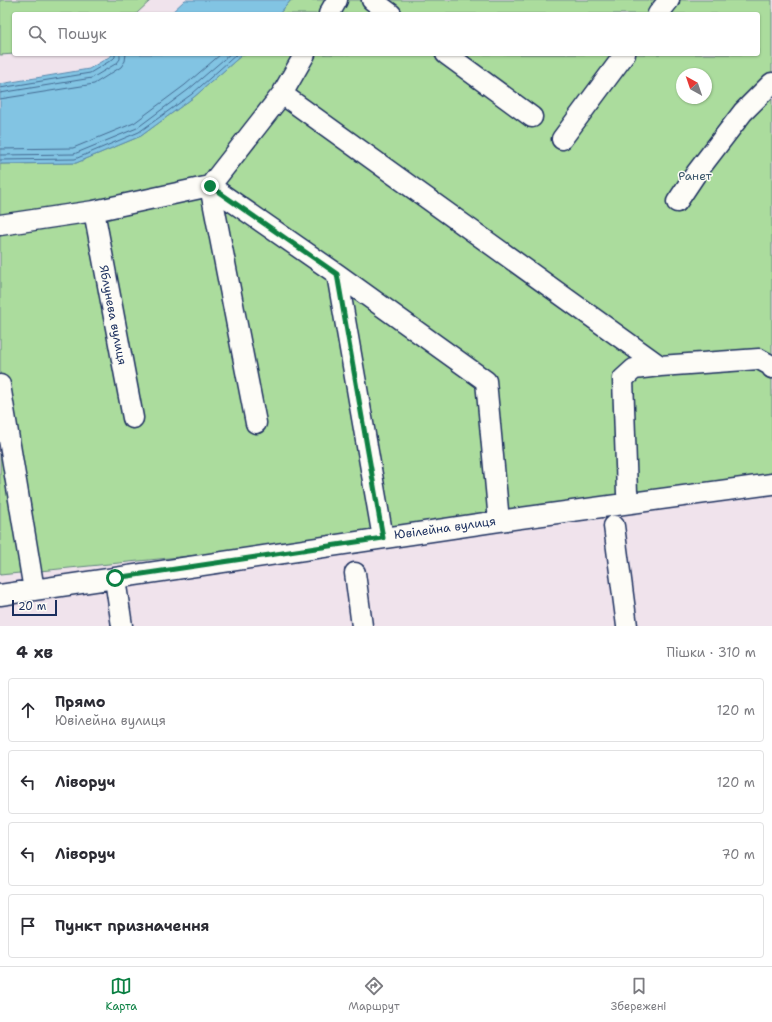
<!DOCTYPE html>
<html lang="uk">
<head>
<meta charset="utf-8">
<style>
  body { margin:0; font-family:"Shantell Sans",sans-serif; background:#f2f2f3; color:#2b2b33 }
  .compass { position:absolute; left:676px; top:68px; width:36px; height:36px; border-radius:50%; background:#fff; box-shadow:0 1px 3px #0004; rotate:320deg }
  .scale { position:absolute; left:12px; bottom:10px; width:45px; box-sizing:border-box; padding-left:4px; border:2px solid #1b2f5e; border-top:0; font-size:11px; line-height:14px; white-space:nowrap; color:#1b2f5e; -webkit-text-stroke:3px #fdfcf7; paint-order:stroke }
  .stop { position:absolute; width:12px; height:12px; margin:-9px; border:3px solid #0b8043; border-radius:50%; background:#fff }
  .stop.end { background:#0b8043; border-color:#fff; box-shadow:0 1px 4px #0008 }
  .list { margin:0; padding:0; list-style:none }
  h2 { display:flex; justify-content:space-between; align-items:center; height:52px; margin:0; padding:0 16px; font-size:17px }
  h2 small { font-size:13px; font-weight:400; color:#7c7c81 }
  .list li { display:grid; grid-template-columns:26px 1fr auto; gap:12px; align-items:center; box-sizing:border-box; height:64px; margin:0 8px 8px; padding:0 8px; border:1px solid #e1e1e2; border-radius:4px }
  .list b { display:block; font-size:15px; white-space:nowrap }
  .list p { margin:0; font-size:13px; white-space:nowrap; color:#7c7c81 }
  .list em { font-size:13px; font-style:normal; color:#7c7c81 }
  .icon { flex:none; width:22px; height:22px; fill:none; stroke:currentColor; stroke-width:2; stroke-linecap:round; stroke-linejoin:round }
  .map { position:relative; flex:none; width:772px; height:626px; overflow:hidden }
  .search { position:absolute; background:#fff; box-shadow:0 1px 3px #0004; left:12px; right:12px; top:12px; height:44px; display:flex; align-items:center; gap:10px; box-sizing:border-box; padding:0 14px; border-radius:4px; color:#7c7c81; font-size:15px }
  .sheet { height:340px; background:#fff }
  nav { display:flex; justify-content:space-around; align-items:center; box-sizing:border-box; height:56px; border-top:1px solid #e1e1e2; background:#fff; font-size:11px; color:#7c7c81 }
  nav a { display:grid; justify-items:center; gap:2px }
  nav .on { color:#0b8043 }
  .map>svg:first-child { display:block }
  .green { fill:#abdc9d; stroke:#63867e; fill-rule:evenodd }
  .water { fill:#82c4e3; stroke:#5988ae }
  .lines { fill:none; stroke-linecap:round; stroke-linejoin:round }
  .shore { stroke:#446b93; stroke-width:1 }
  .minor-casing { stroke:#1b2f5e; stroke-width:23 }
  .minor { stroke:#fdfcf7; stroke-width:20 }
  .route { stroke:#0b8043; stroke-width:5 }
  .labels { text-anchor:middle; stroke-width:3; stroke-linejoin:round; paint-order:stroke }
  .park-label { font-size:12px; fill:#3f5a6e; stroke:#fdfcf7 }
  .street-label { font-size:12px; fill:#1b2f5e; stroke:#fdfcf7 }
</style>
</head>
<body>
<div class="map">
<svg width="772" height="626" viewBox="0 0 772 626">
  <rect width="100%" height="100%" fill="#f0e3ec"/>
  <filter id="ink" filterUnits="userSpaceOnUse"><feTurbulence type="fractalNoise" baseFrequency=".025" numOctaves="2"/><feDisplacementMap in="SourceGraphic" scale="8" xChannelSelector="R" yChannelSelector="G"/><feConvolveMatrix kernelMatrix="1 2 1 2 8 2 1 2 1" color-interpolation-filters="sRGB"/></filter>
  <g filter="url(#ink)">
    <!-- green -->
    <path class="green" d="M0 0H151L136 14H14V54H15L0 55Z
      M291 0H772V476L337 541 0 575V164L76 163 141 136 194 97 243 54H758V14H279ZM682 74H706V98H682Z"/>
    <!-- water -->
    <path class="water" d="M185 0H291L279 14H170Z
      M114 54H243L194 97 141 136 76 163 0 164V84L89 69Z"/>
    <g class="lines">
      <!-- shore -->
      <path class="shore" d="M0 88 90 73 113 59 115 57V54
        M0 93 92 78 117 63 120 59V54
        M0 99 94 84 121 67 125 61 126 54
        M0 149 73 148 134 123 185 85 221 54
        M0 155 74 154 137 128 188 90 230 54
        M0 160 75 159 139 132 192 94 237 54"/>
      <defs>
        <path id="minor" d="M372 0 391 14
          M329 14 337 0
          M658 14 669 0
          M446 54 532 117
          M282 94 660 366 759 359 772 366V368
          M562 139 625 54
          M210 186 337 274 486 381 499 521
          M210 186 256 423
          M677 202 697 172 743 112 772 83
          M94 211 133 418
          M0 225 94 211 210 186 282 94 305 54
          M337 274 383 538
          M0 385 34 590
          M631 503 627 493 623 379 634 369 660 366
          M614 526 627 626
          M355 573 362 626
          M115 579 122 626
          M0 595 499 521 772 484"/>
      </defs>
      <!-- minor casing -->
      <use href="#minor" class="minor-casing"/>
      <!-- minor -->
      <use href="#minor" class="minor"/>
    </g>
  </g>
  <g class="lines" filter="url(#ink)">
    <!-- route -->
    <path class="route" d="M115 578 383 538 337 274 210 186"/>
  </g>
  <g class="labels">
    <!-- park labels -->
    <g class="park-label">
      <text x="695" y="180">Ранет</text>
    </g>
    <!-- street labels -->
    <g class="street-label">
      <text transform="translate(113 315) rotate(79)" y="4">Яблунева вулиця</text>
      <text transform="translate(445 528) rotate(-8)" y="4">Ювілейна вулиця</text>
    </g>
  </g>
</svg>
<svg class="compass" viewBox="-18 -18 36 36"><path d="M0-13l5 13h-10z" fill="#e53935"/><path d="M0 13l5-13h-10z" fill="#7c7c81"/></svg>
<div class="scale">20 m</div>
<div class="stop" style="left:115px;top:578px"></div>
<div class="stop end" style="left:210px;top:186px"></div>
<div class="search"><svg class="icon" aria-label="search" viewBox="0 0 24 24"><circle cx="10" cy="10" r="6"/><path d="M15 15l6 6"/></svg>Пошук</div>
</div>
<section class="sheet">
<h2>4 хв<small>Пішки · 310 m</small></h2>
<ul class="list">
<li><svg class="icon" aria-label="ahead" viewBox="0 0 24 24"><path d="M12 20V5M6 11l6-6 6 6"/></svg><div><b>Прямо</b><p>Ювілейна вулиця</p></div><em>120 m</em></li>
<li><svg class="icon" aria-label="left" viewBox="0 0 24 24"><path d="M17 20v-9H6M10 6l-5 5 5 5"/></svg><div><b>Ліворуч</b></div><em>120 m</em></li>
<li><svg class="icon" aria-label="left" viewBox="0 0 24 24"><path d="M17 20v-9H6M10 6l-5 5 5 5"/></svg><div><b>Ліворуч</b></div><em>70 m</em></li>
<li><svg class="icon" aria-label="arrive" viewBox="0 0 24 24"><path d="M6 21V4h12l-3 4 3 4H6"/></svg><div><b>Пункт призначення</b></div></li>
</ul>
</section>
<nav>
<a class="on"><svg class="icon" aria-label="map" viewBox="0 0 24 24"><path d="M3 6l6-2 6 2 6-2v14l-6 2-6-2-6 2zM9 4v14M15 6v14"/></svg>Карта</a>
<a><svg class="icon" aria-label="directions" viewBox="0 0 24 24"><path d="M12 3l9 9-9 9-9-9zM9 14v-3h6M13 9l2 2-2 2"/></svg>Маршрут</a>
<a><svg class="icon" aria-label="saved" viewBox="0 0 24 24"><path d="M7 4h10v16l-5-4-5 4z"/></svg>Збережені</a>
</nav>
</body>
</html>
